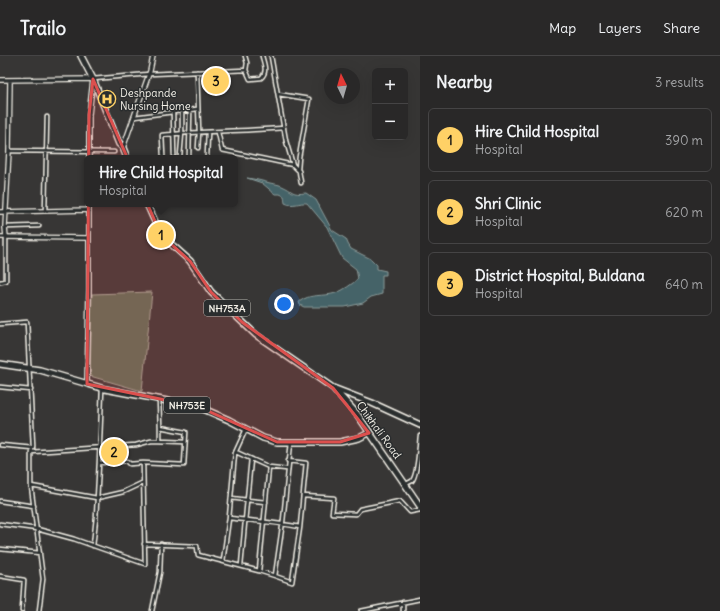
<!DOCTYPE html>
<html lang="en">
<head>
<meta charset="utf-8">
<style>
  body { margin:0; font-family:Delius,sans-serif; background:#313030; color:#f1f3f6 }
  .controls { position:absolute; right:12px; top:12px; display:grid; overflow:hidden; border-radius:6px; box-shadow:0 4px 16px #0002 }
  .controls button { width:36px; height:36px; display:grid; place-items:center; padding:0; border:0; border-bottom:1px solid #454445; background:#292828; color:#f1f3f6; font:20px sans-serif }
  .compass { position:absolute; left:324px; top:12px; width:36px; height:36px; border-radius:50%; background:#292828; box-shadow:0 4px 16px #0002; rotate:355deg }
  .you { position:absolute; left:284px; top:248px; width:14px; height:14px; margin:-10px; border:3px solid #fff; border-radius:50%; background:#1a73e8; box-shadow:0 0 0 6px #1a73e833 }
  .badge { display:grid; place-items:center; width:26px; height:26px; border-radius:50%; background:#ffd166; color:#111; font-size:13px; font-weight:700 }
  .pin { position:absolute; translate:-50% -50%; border:2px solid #fff; box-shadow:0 1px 4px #0006 }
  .popup { position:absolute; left:84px; top:99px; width:154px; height:52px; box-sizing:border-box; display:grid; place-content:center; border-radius:6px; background:#292828; filter:drop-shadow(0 1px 3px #0005); font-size:13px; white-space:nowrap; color:#a5a6a8 }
  .popup b { font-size:15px; color:#f1f3f6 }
  .popup::after { content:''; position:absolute; left:50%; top:100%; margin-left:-8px; border:8px solid transparent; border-top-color:#292828 }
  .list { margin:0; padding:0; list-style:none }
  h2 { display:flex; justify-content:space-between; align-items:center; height:52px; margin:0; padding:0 16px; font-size:17px }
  h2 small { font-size:13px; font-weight:400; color:#a5a6a8 }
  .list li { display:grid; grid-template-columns:26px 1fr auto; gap:12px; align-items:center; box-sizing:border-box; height:64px; margin:0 8px 8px; padding:0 8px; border:1px solid #454445; border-radius:6px }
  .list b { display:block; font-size:15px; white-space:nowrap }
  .list p { margin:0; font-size:13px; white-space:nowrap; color:#a5a6a8 }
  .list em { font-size:13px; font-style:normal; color:#a5a6a8 }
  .map { position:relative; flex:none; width:420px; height:555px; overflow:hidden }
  header { display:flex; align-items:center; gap:24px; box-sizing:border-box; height:56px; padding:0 20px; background:#292828; border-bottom:1px solid #454445 }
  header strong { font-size:19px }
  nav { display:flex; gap:22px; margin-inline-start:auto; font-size:14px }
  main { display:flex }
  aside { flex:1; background:#292828 }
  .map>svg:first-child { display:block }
  .green { fill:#5b6c55; stroke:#a8ae9e }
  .water { fill:#456367; stroke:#8b9c9b }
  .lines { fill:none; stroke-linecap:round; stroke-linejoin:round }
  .street-casing { stroke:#f4f1e8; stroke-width:5.5 }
  .secondary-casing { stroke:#f4f1e8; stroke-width:6 }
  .highway-casing { stroke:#f4f1e8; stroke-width:8 }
  .street { stroke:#2a2d2e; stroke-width:2.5 }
  .secondary { stroke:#2a2d2e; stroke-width:3.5 }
  .highway { stroke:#2a2d2e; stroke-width:5 }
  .marked { fill:#dc504e; fill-opacity:0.2; stroke:#dc504e; stroke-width:3; stroke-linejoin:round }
  .labels { text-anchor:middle; stroke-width:3; stroke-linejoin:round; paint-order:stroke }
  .shield { fill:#2a2d2e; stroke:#b7b6b0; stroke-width:1 }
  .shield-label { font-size:10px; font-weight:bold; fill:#f4f1e8 }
  .poi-label { font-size:11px; fill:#f4f1e8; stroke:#2a2d2e; text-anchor:start }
  .street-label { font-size:11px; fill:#f4f1e8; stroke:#2a2d2e }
</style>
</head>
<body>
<header>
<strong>Trailo</strong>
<nav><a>Map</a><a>Layers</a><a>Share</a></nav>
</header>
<main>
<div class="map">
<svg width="420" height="555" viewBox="0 0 420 555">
  <rect width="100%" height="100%" fill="#373635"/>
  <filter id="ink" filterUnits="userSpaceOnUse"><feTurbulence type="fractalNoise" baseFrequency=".025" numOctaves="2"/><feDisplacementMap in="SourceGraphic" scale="8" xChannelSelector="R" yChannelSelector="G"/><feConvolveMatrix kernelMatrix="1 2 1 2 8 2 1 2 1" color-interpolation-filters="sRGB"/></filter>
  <g filter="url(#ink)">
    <!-- green -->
    <path class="green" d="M152 236 142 335 90 320 92 238Z"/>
    <!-- water -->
    <path class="water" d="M247 122C255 123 262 125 270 127 274 128 278 128 282 130 294 135 291 139 306 137L316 144 332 174 346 183 348 188 351 193 371 203 377 209V213L386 215V219H382V238L371 241 363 247 345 251H304L300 249 299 246C310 237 323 241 336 237 344 234 352 228 358 223L356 213 342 202 327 171 307 147C300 146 292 151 285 147L284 140 280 138H275L262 127Z"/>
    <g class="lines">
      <defs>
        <path id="street" d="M245 0 247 7 246 14 250 23 261 22C268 16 264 8 262 0
          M271 0 286 85 293 109
          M197 16 199 76 198 92
          M93 23 149 18 246 14
          M278 38 309 43 299 101 298 113
          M173 57 174 99
          M134 61 197 53
          M218 76 222 94 293 109 299 115 301 127
          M9 95 114 96
          M189 99 190 55
          M163 100 162 79C203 75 243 75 284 72
          M180 100 182 77V56
          M207 100 208 76
          M45 155 47 61
          M5 171 39 170
          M0 226 6 225V181
          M0 268 27 266 33 390 31 396V430L43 523 39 555
          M0 331 31 334
          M160 371V385L185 386
          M246 373 235 397 229 462C252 465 276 466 300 471
          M0 389 33 392
          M31 396 136 389 151 385H160
          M236 396 269 411 287 413
          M288 405 306 407 300 471 292 526 275 520 283 465 291 386
          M143 407 184 409 186 376 160 371 159 343
          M269 411 259 515 275 520
          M406 428C408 427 410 426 412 425 418 418 419 390 420 380
          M31 430 97 442 123 436 142 427
          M303 440 334 442 332 457 356 458 360 453 400 445 410 456 420 454
          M231 442 247 444 251 403
          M0 445 34 450
          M0 468 37 473 74 483 145 508 143 407 130 408 127 405 99 407 102 333
          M144 488 197 490 198 499 259 515
          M93 490 96 462 99 407
          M0 493 40 497
          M223 505 229 462
          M241 510 247 444 266 446
          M0 520 24 524 22 555
          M403 546V555
          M152 555 160 516 161 488
          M361 555 420 543"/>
        <path id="secondary" d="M0 24 93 23 89 59V102
          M123 92 150 15 153 0
          M0 156 89 154
          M0 181 89 182
          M6 181 5 171 9 95 10 24
          M87 328 89 234V148"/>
        <path id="highway" d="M81 0 93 23 119 88 123 92 127 102
          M147 148 161 179 190 205 211 236 256 279 333 332 372 347 420 369
          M0 308 40 314 105 333 199 351 229 364 263 382 277 386H340L359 382 369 377
          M334 333 357 358 420 450"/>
      </defs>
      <!-- street casing -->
      <use href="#street" class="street-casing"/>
      <!-- secondary casing -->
      <use href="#secondary" class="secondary-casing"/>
      <!-- highway casing -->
      <use href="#highway" class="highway-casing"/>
      <!-- street -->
      <use href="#street" class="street"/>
      <!-- secondary -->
      <use href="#secondary" class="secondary"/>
      <!-- highway -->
      <use href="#highway" class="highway"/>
    </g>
  </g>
  <!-- marked area -->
  <path class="marked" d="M93 23 161 179 190 205 211 236 242 266 333 332 369 377 340 386H277L199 351 87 328 89 59Z"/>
  <!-- icons -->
  <defs>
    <symbol id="hospital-ring" viewBox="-11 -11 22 22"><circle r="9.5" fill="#2a2d2e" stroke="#ffd166" stroke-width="1.5"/><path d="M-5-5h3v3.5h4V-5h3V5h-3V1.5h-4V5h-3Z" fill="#ffd166"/></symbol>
  </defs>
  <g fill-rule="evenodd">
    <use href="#hospital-ring" x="97" y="33" width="20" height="20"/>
  </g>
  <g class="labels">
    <!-- shield labels -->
    <g class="shield">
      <rect x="204" y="244" width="46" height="16" rx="3"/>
      <rect x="164" y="341" width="46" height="16" rx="3"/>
    </g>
    <g class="shield-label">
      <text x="227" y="256">NH753A</text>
      <text x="187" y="353">NH753E</text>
    </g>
    <!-- poi labels -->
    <g class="poi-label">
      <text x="120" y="41">Deshpande<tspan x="120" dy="13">Nursing Home</tspan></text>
    </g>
    <!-- street labels -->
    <g class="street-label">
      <text transform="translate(379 374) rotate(54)" y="4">Chikhali Road</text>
    </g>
  </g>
</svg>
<div class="controls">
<button>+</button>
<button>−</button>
</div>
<svg class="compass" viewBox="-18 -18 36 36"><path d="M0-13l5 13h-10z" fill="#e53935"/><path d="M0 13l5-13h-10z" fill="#a5a6a8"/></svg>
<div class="you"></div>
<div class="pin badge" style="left:161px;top:179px">1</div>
<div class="popup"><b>Hire Child Hospital</b>Hospital</div>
<div class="pin badge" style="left:114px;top:396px">2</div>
<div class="pin badge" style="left:216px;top:25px">3</div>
</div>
<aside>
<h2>Nearby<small>3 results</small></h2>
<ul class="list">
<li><span class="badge">1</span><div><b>Hire Child Hospital</b><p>Hospital</p></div><em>390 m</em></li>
<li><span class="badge">2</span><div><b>Shri Clinic</b><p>Hospital</p></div><em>620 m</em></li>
<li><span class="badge">3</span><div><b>District Hospital, Buldana</b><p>Hospital</p></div><em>640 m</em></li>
</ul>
</aside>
</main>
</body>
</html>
